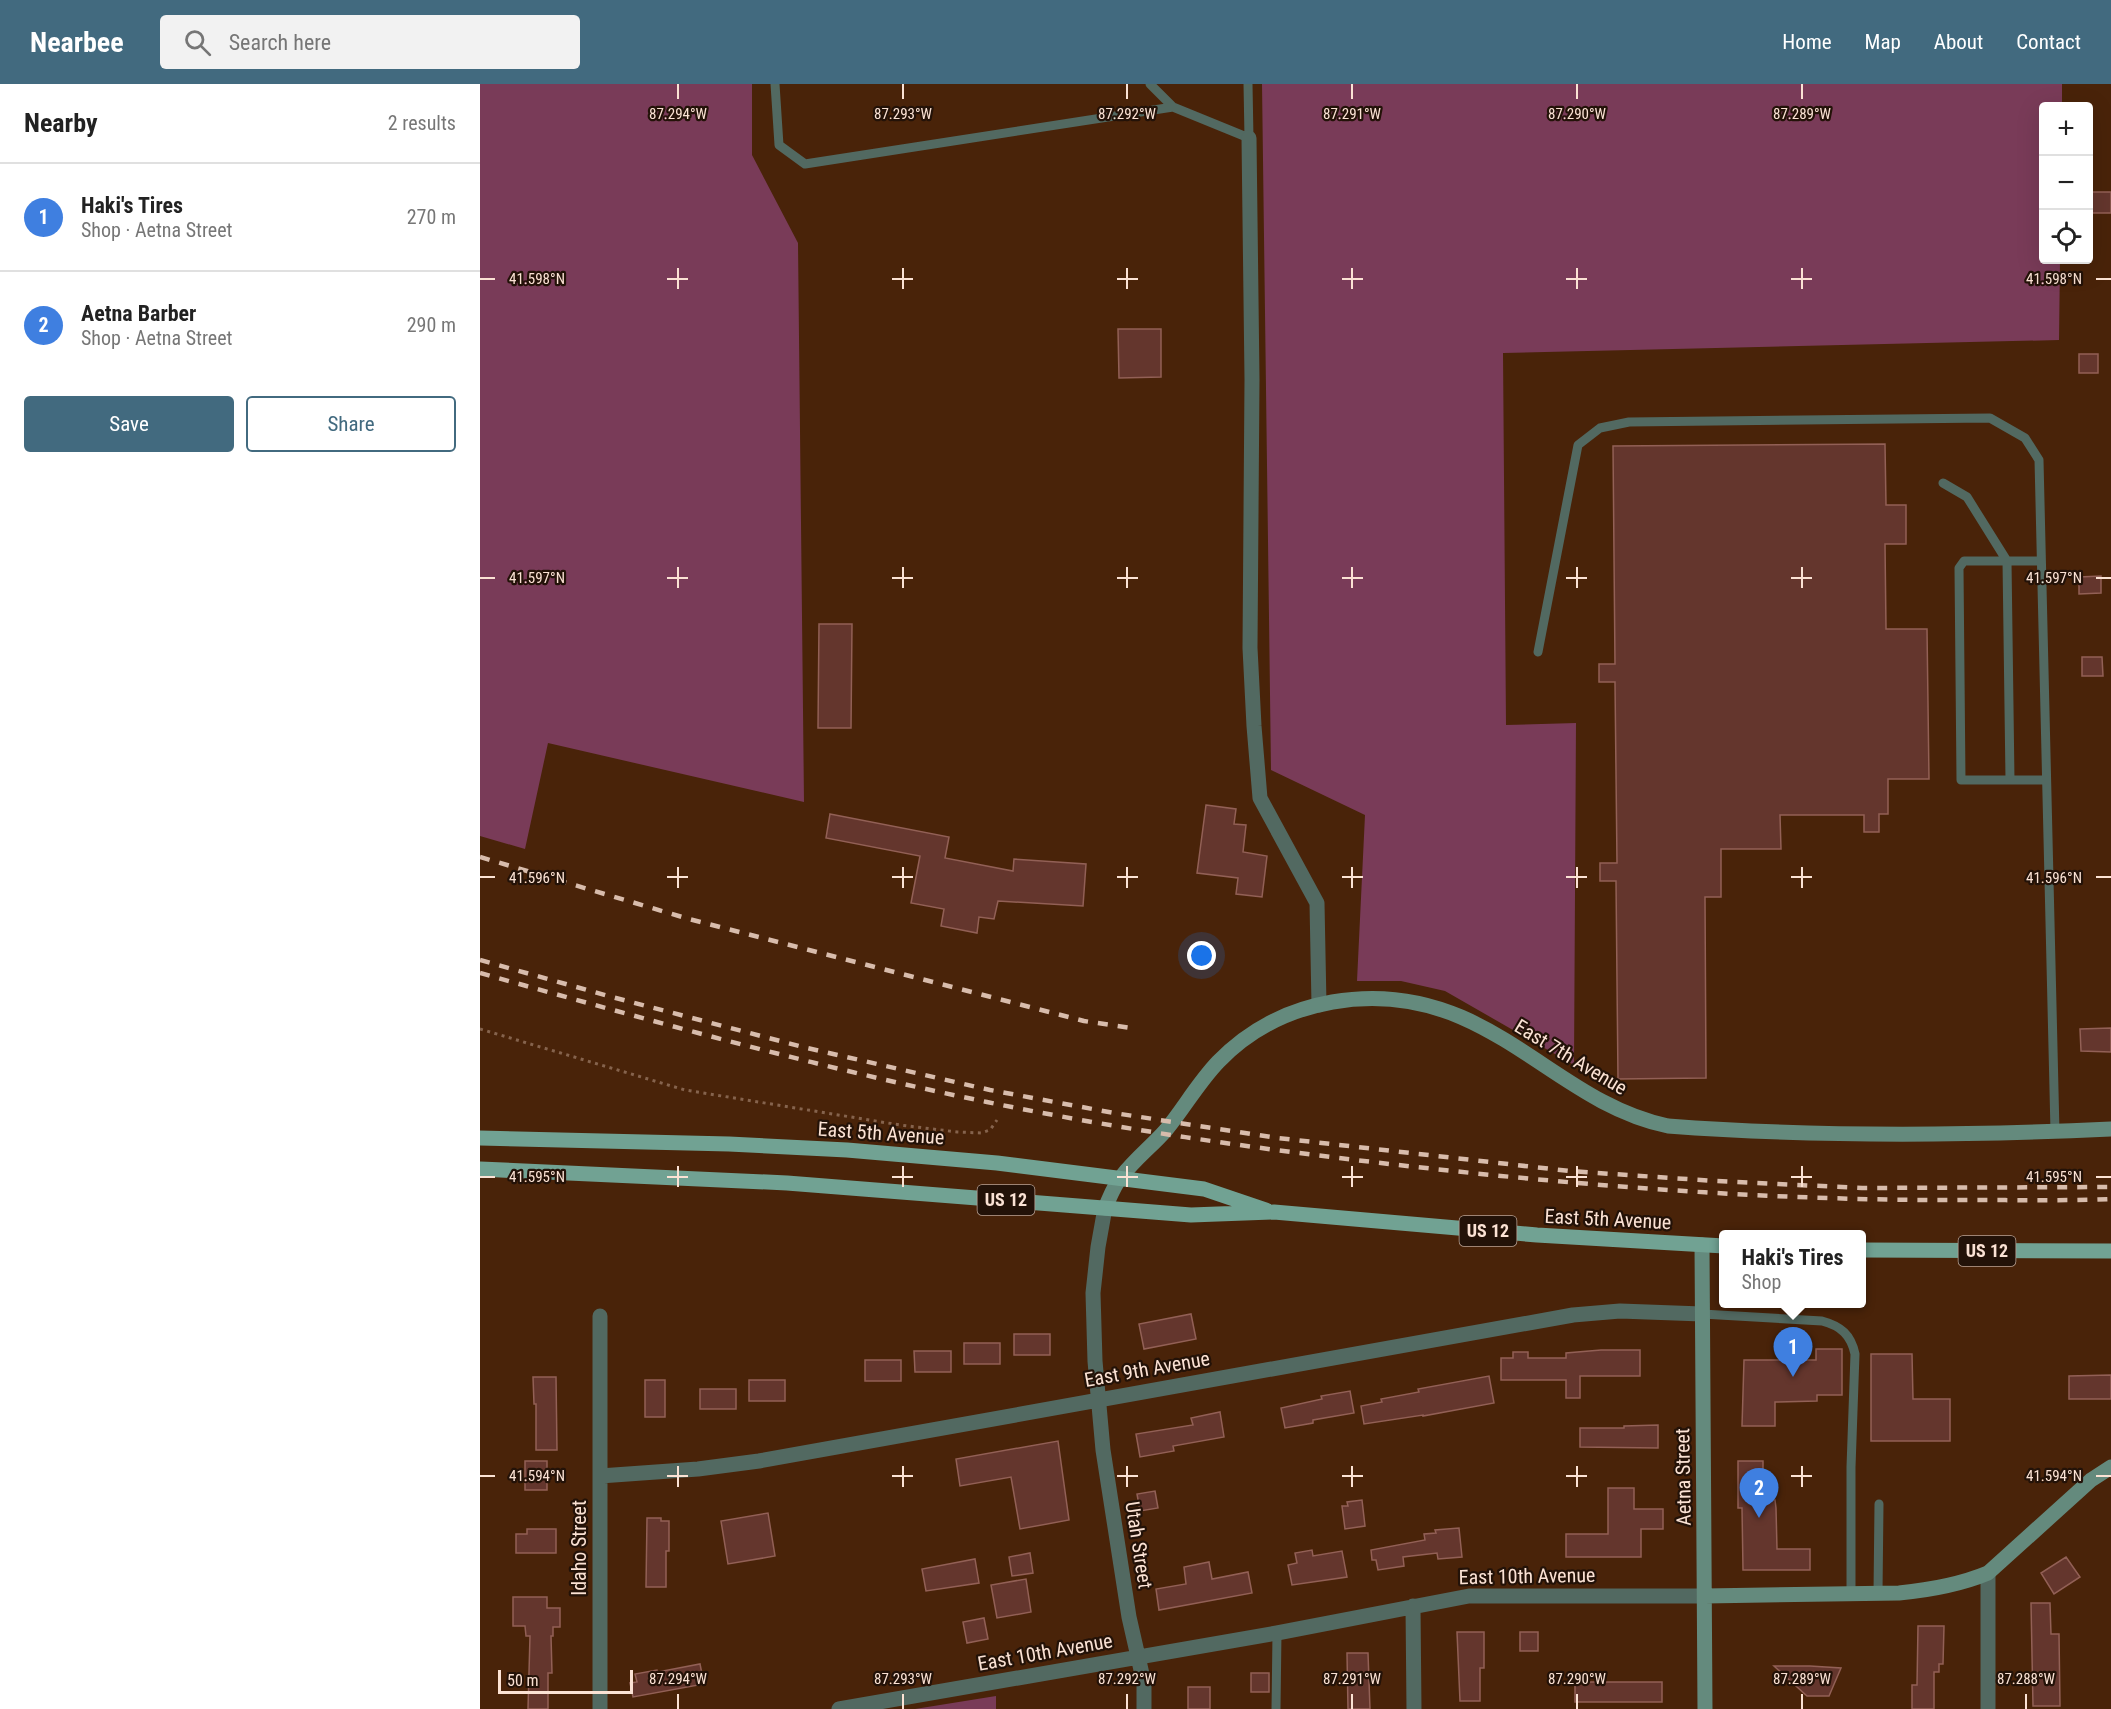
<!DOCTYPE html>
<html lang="en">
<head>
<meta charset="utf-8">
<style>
  body { margin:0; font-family:"Roboto Condensed",sans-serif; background:#f2f2f2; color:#222 }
  .controls { position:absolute; right:18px; top:18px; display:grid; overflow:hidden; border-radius:6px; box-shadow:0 6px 24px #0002 }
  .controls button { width:54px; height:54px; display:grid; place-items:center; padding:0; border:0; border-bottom:2px solid #e0e0e0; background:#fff; color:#222; font:30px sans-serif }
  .scale { position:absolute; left:18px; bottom:15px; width:135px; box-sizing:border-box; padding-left:6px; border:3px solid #fbe2d4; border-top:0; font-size:16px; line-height:21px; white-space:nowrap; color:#fbe2d4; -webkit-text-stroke:4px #231208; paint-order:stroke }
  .you { position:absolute; left:722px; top:872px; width:21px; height:21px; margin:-15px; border:4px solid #fff; border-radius:50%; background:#1a73e8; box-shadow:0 0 0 9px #1a73e833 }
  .badge { display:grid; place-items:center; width:39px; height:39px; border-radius:50%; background:#426a7f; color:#fff; font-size:20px; font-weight:700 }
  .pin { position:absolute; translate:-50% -50px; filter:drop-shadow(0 2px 3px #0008) }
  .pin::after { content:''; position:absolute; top:32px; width:21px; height:18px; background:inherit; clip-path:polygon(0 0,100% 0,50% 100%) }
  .popup { position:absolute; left:1239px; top:1146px; width:147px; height:78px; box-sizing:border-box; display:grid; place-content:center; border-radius:6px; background:#fff; filter:drop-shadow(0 2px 4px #0005); font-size:20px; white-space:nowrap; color:#767676 }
  .popup b { font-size:22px; color:#222 }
  .popup::after { content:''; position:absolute; left:50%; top:100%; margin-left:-12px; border:12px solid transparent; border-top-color:#fff }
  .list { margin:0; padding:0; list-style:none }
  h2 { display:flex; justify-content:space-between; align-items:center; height:78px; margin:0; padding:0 24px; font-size:26px }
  h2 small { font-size:20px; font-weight:400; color:#767676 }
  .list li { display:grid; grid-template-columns:39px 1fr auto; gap:18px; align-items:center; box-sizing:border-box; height:108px; padding:0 24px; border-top:2px solid #e0e0e0 }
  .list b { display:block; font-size:22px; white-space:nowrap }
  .list p { margin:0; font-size:20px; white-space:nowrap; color:#767676 }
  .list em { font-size:20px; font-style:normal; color:#767676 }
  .actions { display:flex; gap:12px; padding:18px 24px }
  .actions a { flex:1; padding:14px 0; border:2px solid #426a7f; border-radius:6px; text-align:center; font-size:21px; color:#426a7f }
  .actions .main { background:#426a7f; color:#fff }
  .icon { flex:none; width:33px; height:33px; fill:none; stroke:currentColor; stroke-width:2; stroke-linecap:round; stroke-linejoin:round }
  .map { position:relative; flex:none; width:1631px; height:1625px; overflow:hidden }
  header { display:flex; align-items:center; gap:36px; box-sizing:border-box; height:84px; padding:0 30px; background:#426a7f; color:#fff }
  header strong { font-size:28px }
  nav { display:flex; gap:33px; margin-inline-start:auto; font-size:21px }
  .search { width:420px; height:54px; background:#f2f2f2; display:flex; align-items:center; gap:15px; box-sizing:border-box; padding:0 21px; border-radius:6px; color:#767676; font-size:22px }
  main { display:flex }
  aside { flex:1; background:#fff }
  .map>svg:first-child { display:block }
  .green { fill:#793b58 }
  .building { fill:#64362d; stroke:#926056; stroke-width:1.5 }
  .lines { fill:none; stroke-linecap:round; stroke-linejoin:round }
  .path { stroke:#85634d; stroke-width:3; stroke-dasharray:3 4.5; stroke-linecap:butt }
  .lane { stroke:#526961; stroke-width:9 }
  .street { stroke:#526961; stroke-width:15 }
  .secondary { stroke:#648a7d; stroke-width:15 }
  .primary { stroke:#71a293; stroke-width:15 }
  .rail { stroke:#d8bcac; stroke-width:4.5; stroke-dasharray:10 10; stroke-linecap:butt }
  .ticks { fill:none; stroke:#fbe2d4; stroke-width:2 }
  .labels { text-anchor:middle; stroke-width:4.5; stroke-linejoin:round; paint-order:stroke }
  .shield { fill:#231208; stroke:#baa497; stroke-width:1.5 }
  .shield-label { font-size:18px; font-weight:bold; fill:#fbe2d4 }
  .street-label { font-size:20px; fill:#fbe2d4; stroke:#231208 }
  .ticks-label { font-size:15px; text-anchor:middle; fill:#fbe2d4; stroke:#231208; stroke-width:4.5; stroke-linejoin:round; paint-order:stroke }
</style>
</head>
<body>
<header>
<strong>Nearbee</strong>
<div class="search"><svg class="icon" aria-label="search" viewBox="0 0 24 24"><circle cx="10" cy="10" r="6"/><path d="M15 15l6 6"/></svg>Search here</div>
<nav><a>Home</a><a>Map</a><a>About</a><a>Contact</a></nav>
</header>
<main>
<aside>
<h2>Nearby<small>2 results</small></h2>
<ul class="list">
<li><span class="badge" style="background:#3f7fe0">1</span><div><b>Haki's Tires</b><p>Shop · Aetna Street</p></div><em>270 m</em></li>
<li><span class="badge" style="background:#3f7fe0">2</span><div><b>Aetna Barber</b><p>Shop · Aetna Street</p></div><em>290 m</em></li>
</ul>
<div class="actions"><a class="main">Save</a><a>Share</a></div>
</aside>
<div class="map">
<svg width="1631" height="1625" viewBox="0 0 1631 1625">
  <rect width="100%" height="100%" fill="#492309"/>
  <!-- green -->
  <path class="green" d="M0 0H272V71L318 159 324 718 68 659 45 765 0 752Z
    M782 0H1582V22H1564V176H1580L1579 256 1023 269 1026 641 1096 639 1094 981 965 907 921 897H877L885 731 791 686Z
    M516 1612V1625H435Z"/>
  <!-- building -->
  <path class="building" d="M1608 108H1631V129H1608Z
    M638 245H681V293L639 294Z
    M1599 270H1618V289H1599Z
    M1405 360 1406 421H1426V460H1405L1406 545H1447L1449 695H1408V730H1399V748H1384V731H1300L1301 765H1241V813H1225L1226 994 1138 995 1136 797H1120V779H1137L1135 598H1119V580H1135L1133 362Z
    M1621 492V509L1599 510V493Z
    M339 540H372L371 644H338Z
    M1602 573H1622L1623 592H1602Z
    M726 721 756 725 754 740 766 741 763 768 787 772 782 813 756 810 758 794 717 789Z
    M350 730 469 753 465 774 533 787 534 775 606 780 603 822 518 817 514 835 499 833 497 849 461 842 464 825 431 819 440 772 346 754Z
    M1631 944V968L1601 967 1600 945Z
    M711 1230 716 1255 664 1265 659 1240Z
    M534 1250H570V1271H534Z
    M484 1259H520V1280H484Z
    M1336 1265H1362V1311H1337V1317L1295 1318V1342H1262L1264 1276H1336Z
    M1121 1266H1160V1292H1100V1314H1086V1296H1021V1274H1033V1268H1048V1274H1086V1269Z
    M434 1267H471V1288H435Z
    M1391 1270H1432L1433 1315H1470V1357H1391Z
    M385 1276H421V1297H385Z
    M1631 1291V1315H1589V1292Z
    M1009 1292 1014 1319 943 1332V1331L884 1340 881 1322 902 1318 901 1315 939 1308 938 1305Z
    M53 1293H76L77 1366H56V1320H54Z
    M165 1296H185V1333H165Z
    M269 1296H305V1317H269Z
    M220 1305H256V1325H220Z
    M870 1307 874 1329 833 1336V1339L805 1344 801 1324 842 1315 841 1312Z
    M740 1328 744 1353 693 1362 694 1367 660 1373 656 1350 713 1341 711 1334Z
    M1178 1341V1364L1100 1363V1344H1144V1342Z
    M578 1357 589 1436 540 1445 531 1393 480 1402 476 1375Z
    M45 1377H67V1406H45Z
    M1258 1377H1283V1416H1295L1296 1424 1297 1465H1330V1486H1263L1262 1424H1258Z
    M1128 1404H1154V1425H1183V1445H1161V1473H1086V1450H1128Z
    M675 1407 678 1424 660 1427 657 1410Z
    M882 1416 885 1442 865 1445 862 1422H868L867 1418Z
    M288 1429 295 1472 248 1480 241 1437Z
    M167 1434H181V1437H189V1467H186V1503H166Z
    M979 1444 982 1473 958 1475 957 1469 923 1473 924 1482 898 1486 896 1476H892L891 1466 945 1456 944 1450 956 1449 955 1446Z
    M47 1445H76V1469H36V1450H47Z
    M832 1466 833 1472 862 1467 867 1493 812 1501 808 1481 817 1479 815 1469Z
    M550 1469 553 1489 532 1492 529 1473Z
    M1586 1473 1600 1493 1574 1510 1561 1489Z
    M495 1475 499 1499 446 1507 442 1485Z
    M729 1478 732 1495 768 1488 772 1509 679 1526 676 1505 706 1500 704 1483Z
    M546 1495 551 1528 517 1534 511 1501Z
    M33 1513H67V1524H80V1543H73V1552H71L72 1589H68V1625H48L50 1552H46L45 1542H33Z
    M1551 1519H1570L1571 1550H1579L1580 1622H1553Z
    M504 1534 508 1555 487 1559 483 1538Z
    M1438 1542H1464L1463 1580H1459V1588H1454V1625H1432V1601H1437Z
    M977 1548H1004V1584H1000V1617H980Z
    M1040 1548H1058V1567H1040Z
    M867 1569H888L890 1625H868Z
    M220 1580 224 1600 153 1613 150 1599 157 1598 155 1590 177 1586 178 1588Z
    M1294 1582H1330L1361 1584 1349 1612H1327Z
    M771 1589H789V1608H771Z
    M1095 1598H1182V1618H1095Z
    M708 1603H730V1625H708Z"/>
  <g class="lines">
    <!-- path -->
    <path class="path" d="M0 945 205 1006 420 1041 477 1048 501 1049 510 1046 517 1036"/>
    <!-- lane -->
    <path class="lane" d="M295 0 299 61 325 80 693 23 769 54 768 0
      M670 0 693 23
      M1463 399 1487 413 1527 477 1530 696
      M1561 477H1484L1479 484 1481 696H1566
      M1058 568 1098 361 1120 344 1149 338 1510 334 1545 354 1559 376 1575 1048
      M1222 1230 1342 1237C1361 1242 1371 1251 1375 1270L1371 1383V1510
      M1398 1509 1399 1420
      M796 1625 797 1549"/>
    <!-- street -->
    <path class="street" d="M769 54 772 295 770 564 774 642 780 714 837 819 839 921
      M625 1124 618 1163 613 1209 615 1277 623 1366 649 1533 664 1599V1625
      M120 1232V1625
      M120 1392 218 1385 279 1377 1093 1231 1140 1227 1222 1230
      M1508 1489V1625
      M933 1522 934 1625
      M359 1625 797 1549 989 1512H1225"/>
    <!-- secondary -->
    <path class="secondary" d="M625 1124C630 1113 634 1101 642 1092 655 1075 672 1062 686 1046 704 1024 718 999 738 978 801 913 899 898 981 933 1055 965 1107 1025 1188 1042 1335 1053 1484 1052 1631 1045
      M1222 1161 1225 1625
      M1225 1512 1419 1509C1450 1506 1479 1501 1508 1489L1611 1396 1631 1383"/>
    <!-- primary -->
    <path class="primary" d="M0 1054 249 1060 367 1066 517 1079 724 1105 786 1126
      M0 1085 307 1099 711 1131 794 1128 1057 1151 1244 1162
      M1382 1166 1631 1167"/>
    <!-- rail -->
    <path class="rail" d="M0 773 209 835 604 937 657 945
      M0 876 132 913 323 963 510 1006 634 1029 798 1054 1089 1087 1235 1097 1382 1104 1631 1103
      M0 889C168 936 336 983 507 1018 667 1051 830 1072 992 1089 1158 1106 1323 1117 1490 1116 1537 1116 1584 1117 1631 1115"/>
  </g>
  <!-- ticks -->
  <path class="ticks" d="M198 0V15M423 0V15M647 0V15M872 0V15M1097 0V15M1322 0V15M198 184V205M423 184V205M647 184V205M872 184V205M1097 184V205M1322 184V205M0 195H15M187 195H208M412 195H433M637 195H658M862 195H883M1086 195H1107M1311 195H1332M1616 195H1631M198 483V504M423 483V504M647 483V504M872 483V504M1097 483V504M1322 483V504M0 494H15M187 494H208M412 494H433M637 494H658M862 494H883M1086 494H1107M1311 494H1332M1616 494H1631M198 783V804M423 783V804M647 783V804M872 783V804M1097 783V804M1322 783V804M0 793H15M187 793H208M412 793H433M637 793H658M862 793H883M1086 793H1107M1311 793H1332M1616 793H1631M198 1082V1103M423 1082V1103M647 1082V1103M872 1082V1103M1097 1082V1103M1322 1082V1103M0 1093H15M187 1093H208M412 1093H433M637 1093H658M862 1093H883M1086 1093H1107M1311 1093H1332M1616 1093H1631M198 1382V1403M423 1382V1403M647 1382V1403M872 1382V1403M1097 1382V1403M1322 1382V1403M0 1392H15M187 1392H208M412 1392H433M637 1392H658M862 1392H883M1086 1392H1107M1311 1392H1332M1616 1392H1631M198 1610V1625M423 1610V1625M647 1610V1625M872 1610V1625M1097 1610V1625M1322 1610V1625M1546 1610V1625"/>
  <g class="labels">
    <!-- shield labels -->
    <g class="shield">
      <rect x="497.5" y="1101" width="57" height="30" rx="4.5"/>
      <rect x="979.5" y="1132" width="57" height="30" rx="4.5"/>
      <rect x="1478.5" y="1152" width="57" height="30" rx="4.5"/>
    </g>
    <g class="shield-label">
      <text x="526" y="1122">US 12</text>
      <text x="1008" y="1153">US 12</text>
      <text x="1507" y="1173">US 12</text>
    </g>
    <!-- street labels -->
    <g class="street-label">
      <text transform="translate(1091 973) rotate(31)" y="7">East 7th Avenue</text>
      <text transform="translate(401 1049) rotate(4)" y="7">East 5th Avenue</text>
      <text transform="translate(1128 1135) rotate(3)" y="7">East 5th Avenue</text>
      <text transform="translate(667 1285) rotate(-10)" y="7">East 9th Avenue</text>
      <text transform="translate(1203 1393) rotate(-91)" y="7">Aetna Street</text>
      <text transform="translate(659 1461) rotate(81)" y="7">Utah Street</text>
      <text transform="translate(99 1464) rotate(-90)" y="7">Idaho Street</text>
      <text transform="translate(1047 1492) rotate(-1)" y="7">East 10th Avenue</text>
      <text transform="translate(565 1568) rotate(-10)" y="7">East 10th Avenue</text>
    </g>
  </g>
  <g class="ticks-label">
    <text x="198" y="35">87.294°W</text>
    <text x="423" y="35">87.293°W</text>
    <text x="647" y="35">87.292°W</text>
    <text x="872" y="35">87.291°W</text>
    <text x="1097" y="35">87.290°W</text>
    <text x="1322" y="35">87.289°W</text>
    <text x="57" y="200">41.598°N</text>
    <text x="1574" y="200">41.598°N</text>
    <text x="57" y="499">41.597°N</text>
    <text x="1574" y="499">41.597°N</text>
    <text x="57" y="799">41.596°N</text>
    <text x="1574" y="799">41.596°N</text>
    <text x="57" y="1098">41.595°N</text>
    <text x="1574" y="1098">41.595°N</text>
    <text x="57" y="1397">41.594°N</text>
    <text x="1574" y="1397">41.594°N</text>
    <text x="198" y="1600">87.294°W</text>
    <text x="423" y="1600">87.293°W</text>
    <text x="647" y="1600">87.292°W</text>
    <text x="872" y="1600">87.291°W</text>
    <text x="1097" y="1600">87.290°W</text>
    <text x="1322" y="1600">87.289°W</text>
    <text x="1546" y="1600">87.288°W</text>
  </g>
</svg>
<div class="controls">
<button>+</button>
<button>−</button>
<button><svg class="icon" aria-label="locate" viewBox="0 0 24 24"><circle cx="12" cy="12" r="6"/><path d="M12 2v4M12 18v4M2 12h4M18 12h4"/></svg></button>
</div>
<div class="scale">50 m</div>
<div class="you"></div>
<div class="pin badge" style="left:1313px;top:1293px;background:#3f7fe0">1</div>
<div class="popup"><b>Haki's Tires</b>Shop</div>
<div class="pin badge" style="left:1279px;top:1434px;background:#3f7fe0">2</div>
</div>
</main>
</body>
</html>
